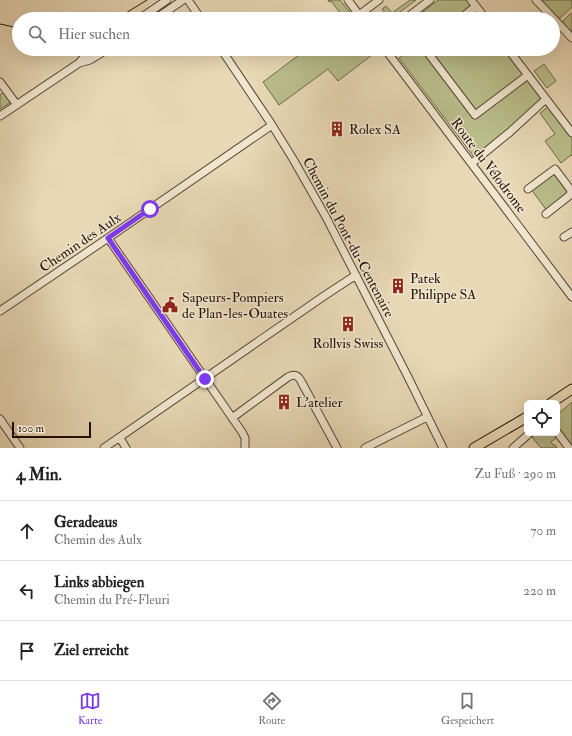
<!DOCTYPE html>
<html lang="de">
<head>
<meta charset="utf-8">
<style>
  body { margin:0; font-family:"IM FELL Double Pica",serif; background:#f6f6f6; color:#222 }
  .controls { position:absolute; right:12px; bottom:12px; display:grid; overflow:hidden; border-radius:6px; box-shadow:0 4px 16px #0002 }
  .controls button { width:36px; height:36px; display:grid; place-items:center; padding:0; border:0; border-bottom:1px solid #e0e0e0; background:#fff; color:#222; font:20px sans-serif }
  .scale { position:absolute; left:12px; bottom:10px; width:79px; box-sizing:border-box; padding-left:4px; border:2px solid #251108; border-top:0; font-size:11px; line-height:14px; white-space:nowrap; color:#251108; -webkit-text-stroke:3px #f0e6cf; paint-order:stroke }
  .stop { position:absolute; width:12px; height:12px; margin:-9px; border:3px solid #7c3aed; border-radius:50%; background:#fff }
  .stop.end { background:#7c3aed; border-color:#fff; box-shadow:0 1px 4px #0008 }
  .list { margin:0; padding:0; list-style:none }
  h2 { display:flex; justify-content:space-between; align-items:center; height:52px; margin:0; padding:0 16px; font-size:17px }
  h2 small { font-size:13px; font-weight:400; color:#767676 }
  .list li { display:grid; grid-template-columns:26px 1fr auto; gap:12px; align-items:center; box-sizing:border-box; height:60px; padding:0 16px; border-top:1px solid #e0e0e0 }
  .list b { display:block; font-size:15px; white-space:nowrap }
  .list p { margin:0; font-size:13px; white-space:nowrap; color:#767676 }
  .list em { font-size:13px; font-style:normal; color:#767676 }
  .icon { flex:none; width:22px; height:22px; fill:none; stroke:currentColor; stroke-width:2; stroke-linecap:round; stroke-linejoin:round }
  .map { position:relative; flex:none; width:572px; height:448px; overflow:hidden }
  .search { position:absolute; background:#fff; box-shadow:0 4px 16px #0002; left:12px; right:12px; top:12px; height:44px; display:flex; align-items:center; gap:10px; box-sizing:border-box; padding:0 14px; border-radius:22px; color:#767676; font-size:15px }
  .sheet { height:232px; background:#fff }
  nav { display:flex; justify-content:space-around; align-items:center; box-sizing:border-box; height:56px; border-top:1px solid #e0e0e0; background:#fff; font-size:11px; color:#767676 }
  nav a { display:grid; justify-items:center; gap:2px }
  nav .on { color:#7c3aed }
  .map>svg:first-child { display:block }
  .green { fill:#b9be8b; stroke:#6f684a }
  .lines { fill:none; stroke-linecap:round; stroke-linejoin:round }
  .minor-casing { stroke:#564333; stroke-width:9 }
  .major-casing { stroke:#251108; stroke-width:11 }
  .minor { stroke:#f0e6cf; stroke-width:7 }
  .major { stroke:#e8d8b5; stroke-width:9 }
  .tram { stroke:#251108; stroke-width:1 }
  .route { stroke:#7c3aed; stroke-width:5 }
  .labels { text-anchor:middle; stroke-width:3; stroke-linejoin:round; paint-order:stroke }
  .poi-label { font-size:14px; fill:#251108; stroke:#f0e6cf; text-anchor:start }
  .street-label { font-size:14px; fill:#251108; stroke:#f0e6cf }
</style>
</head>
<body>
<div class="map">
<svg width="572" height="448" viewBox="0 0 572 448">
  <rect width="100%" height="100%" fill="#e8d8b5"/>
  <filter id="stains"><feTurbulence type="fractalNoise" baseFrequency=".005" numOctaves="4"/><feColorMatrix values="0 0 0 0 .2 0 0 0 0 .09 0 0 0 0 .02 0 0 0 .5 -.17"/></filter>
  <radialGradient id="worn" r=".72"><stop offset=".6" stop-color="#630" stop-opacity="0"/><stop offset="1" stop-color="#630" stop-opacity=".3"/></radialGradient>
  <!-- green -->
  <path class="green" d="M328 0H340L355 19H345L331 1 329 2Z
    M410 0H416L391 19H390L382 9 386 6 392 13Z
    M438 0H468L483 19H414Z
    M541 0H572V7L560 18H558Z
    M570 14H572V33L563 23V21Z
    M307 49H368L372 55 338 81 328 69 279 105 263 82Z
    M410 49H505L543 98 499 138 474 157 399 58Z
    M544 64 556 81 547 88 534 71Z
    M4 92 11 102 0 109V95Z
    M549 106 572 136V156L571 155 561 163 545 141 555 134 540 113Z
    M554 174 557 175 568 192 547 211 531 189Z
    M572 402V448L557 429V415Z
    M537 433H555L557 437 551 442 553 445H555L557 448H541L532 437Z"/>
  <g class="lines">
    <defs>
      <path id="minor" d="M188 0 201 19
        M348 0 362 19
        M471 0 486 19
        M536 0 572 38
        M359 15 379 0
        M139 19 167 0
        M155 19 183 0
        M405 19 430 0
        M460 19 476 6
        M221 49 272 125 293 159 326 217 408 377 443 448
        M385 49 572 297
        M425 49 475 115 528 75
        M508 49 572 133
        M490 50 491 49
        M79 63 90 60 108 49
        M0 82 17 105
        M0 116 79 63 84 57 93 49
        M472 163 510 132 546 99
        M528 189 555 169 570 189 571 192 570 195 546 214
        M564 237 572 232
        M108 238 242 432 245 438V448
        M0 311 108 238 272 125
        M232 418 288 377C294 374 298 375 301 381L337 448
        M0 419 20 448
        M557 432 569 448
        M120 438 126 448
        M104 448 324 296 356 275
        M365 448 427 417
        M513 448 530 433"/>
      <path id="major" d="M551 403 572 389
        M474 448 527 417"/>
    </defs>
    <!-- minor casing -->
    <use href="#minor" class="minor-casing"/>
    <!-- major casing -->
    <use href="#major" class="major-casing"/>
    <!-- minor -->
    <use href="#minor" class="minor"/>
    <!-- major -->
    <use href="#major" class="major"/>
    <!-- tram -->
    <path class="tram" d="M116 19 147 0
      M0 24 19 28"/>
  </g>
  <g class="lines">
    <!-- route -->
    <path class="route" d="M150 209 108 238 205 379"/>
  </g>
  <!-- icons -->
  <defs>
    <symbol id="building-bare" viewBox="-9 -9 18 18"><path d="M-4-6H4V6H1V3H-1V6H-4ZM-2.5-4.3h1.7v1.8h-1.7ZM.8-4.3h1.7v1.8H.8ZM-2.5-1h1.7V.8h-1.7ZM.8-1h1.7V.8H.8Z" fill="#8f2418" stroke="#f0e6cf" stroke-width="2.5" paint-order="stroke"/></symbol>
    <symbol id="civic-bare" viewBox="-9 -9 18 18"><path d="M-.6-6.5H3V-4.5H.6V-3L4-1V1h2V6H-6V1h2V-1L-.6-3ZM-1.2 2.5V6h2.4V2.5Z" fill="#8f2418" stroke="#f0e6cf" stroke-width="2.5" paint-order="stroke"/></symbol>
  </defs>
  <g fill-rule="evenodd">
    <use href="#building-bare" x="326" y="118" width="22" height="22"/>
    <use href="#building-bare" x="387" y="275" width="22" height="22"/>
    <use href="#civic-bare" x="159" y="294" width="22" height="22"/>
    <use href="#building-bare" x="337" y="313" width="22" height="22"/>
    <use href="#building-bare" x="273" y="391" width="22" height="22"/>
  </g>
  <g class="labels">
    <!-- poi labels -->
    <g class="poi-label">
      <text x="349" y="134">Rolex SA</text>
      <text x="410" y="283">Patek<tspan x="410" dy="16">Philippe SA</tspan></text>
      <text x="182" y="302">Sapeurs-Pompiers<tspan x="182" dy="16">de Plan-les-Ouates</tspan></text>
      <text x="348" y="348" text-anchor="middle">Rollvis Swiss</text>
      <text x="296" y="407">L'atelier</text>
    </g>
    <!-- street labels -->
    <g class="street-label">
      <text transform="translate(489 165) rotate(53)" y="5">Route du Vélodrome</text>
      <text transform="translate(349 237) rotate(62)" y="5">Chemin du Pont-du-Centenaire</text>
      <text transform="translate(80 242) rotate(-34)" y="5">Chemin des Aulx</text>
    </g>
  </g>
  <rect width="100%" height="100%" filter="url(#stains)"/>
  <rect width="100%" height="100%" fill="url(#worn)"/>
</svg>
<div class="controls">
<button><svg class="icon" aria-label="locate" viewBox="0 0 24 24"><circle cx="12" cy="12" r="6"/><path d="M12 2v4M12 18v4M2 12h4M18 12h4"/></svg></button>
</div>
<div class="scale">100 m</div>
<div class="stop" style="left:150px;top:209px"></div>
<div class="stop end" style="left:205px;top:379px"></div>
<div class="search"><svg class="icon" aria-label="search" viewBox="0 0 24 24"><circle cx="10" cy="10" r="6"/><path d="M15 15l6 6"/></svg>Hier suchen</div>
</div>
<section class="sheet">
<h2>4 Min.<small>Zu Fuß · 290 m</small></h2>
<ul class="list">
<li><svg class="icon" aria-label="ahead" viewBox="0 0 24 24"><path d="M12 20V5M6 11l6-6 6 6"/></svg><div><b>Geradeaus</b><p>Chemin des Aulx</p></div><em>70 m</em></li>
<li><svg class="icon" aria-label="left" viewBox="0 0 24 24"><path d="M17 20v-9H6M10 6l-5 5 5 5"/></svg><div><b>Links abbiegen</b><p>Chemin du Pré-Fleuri</p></div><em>220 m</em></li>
<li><svg class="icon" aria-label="arrive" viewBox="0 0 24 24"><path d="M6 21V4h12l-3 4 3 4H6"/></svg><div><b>Ziel erreicht</b></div></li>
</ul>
</section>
<nav>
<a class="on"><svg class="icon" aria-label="map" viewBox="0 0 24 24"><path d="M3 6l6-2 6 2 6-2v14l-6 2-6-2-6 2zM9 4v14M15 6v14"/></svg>Karte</a>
<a><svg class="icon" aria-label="directions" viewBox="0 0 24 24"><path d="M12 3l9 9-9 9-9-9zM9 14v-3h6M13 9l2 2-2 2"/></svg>Route</a>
<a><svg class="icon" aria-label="saved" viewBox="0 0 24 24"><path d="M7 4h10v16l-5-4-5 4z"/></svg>Gespeichert</a>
</nav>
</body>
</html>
